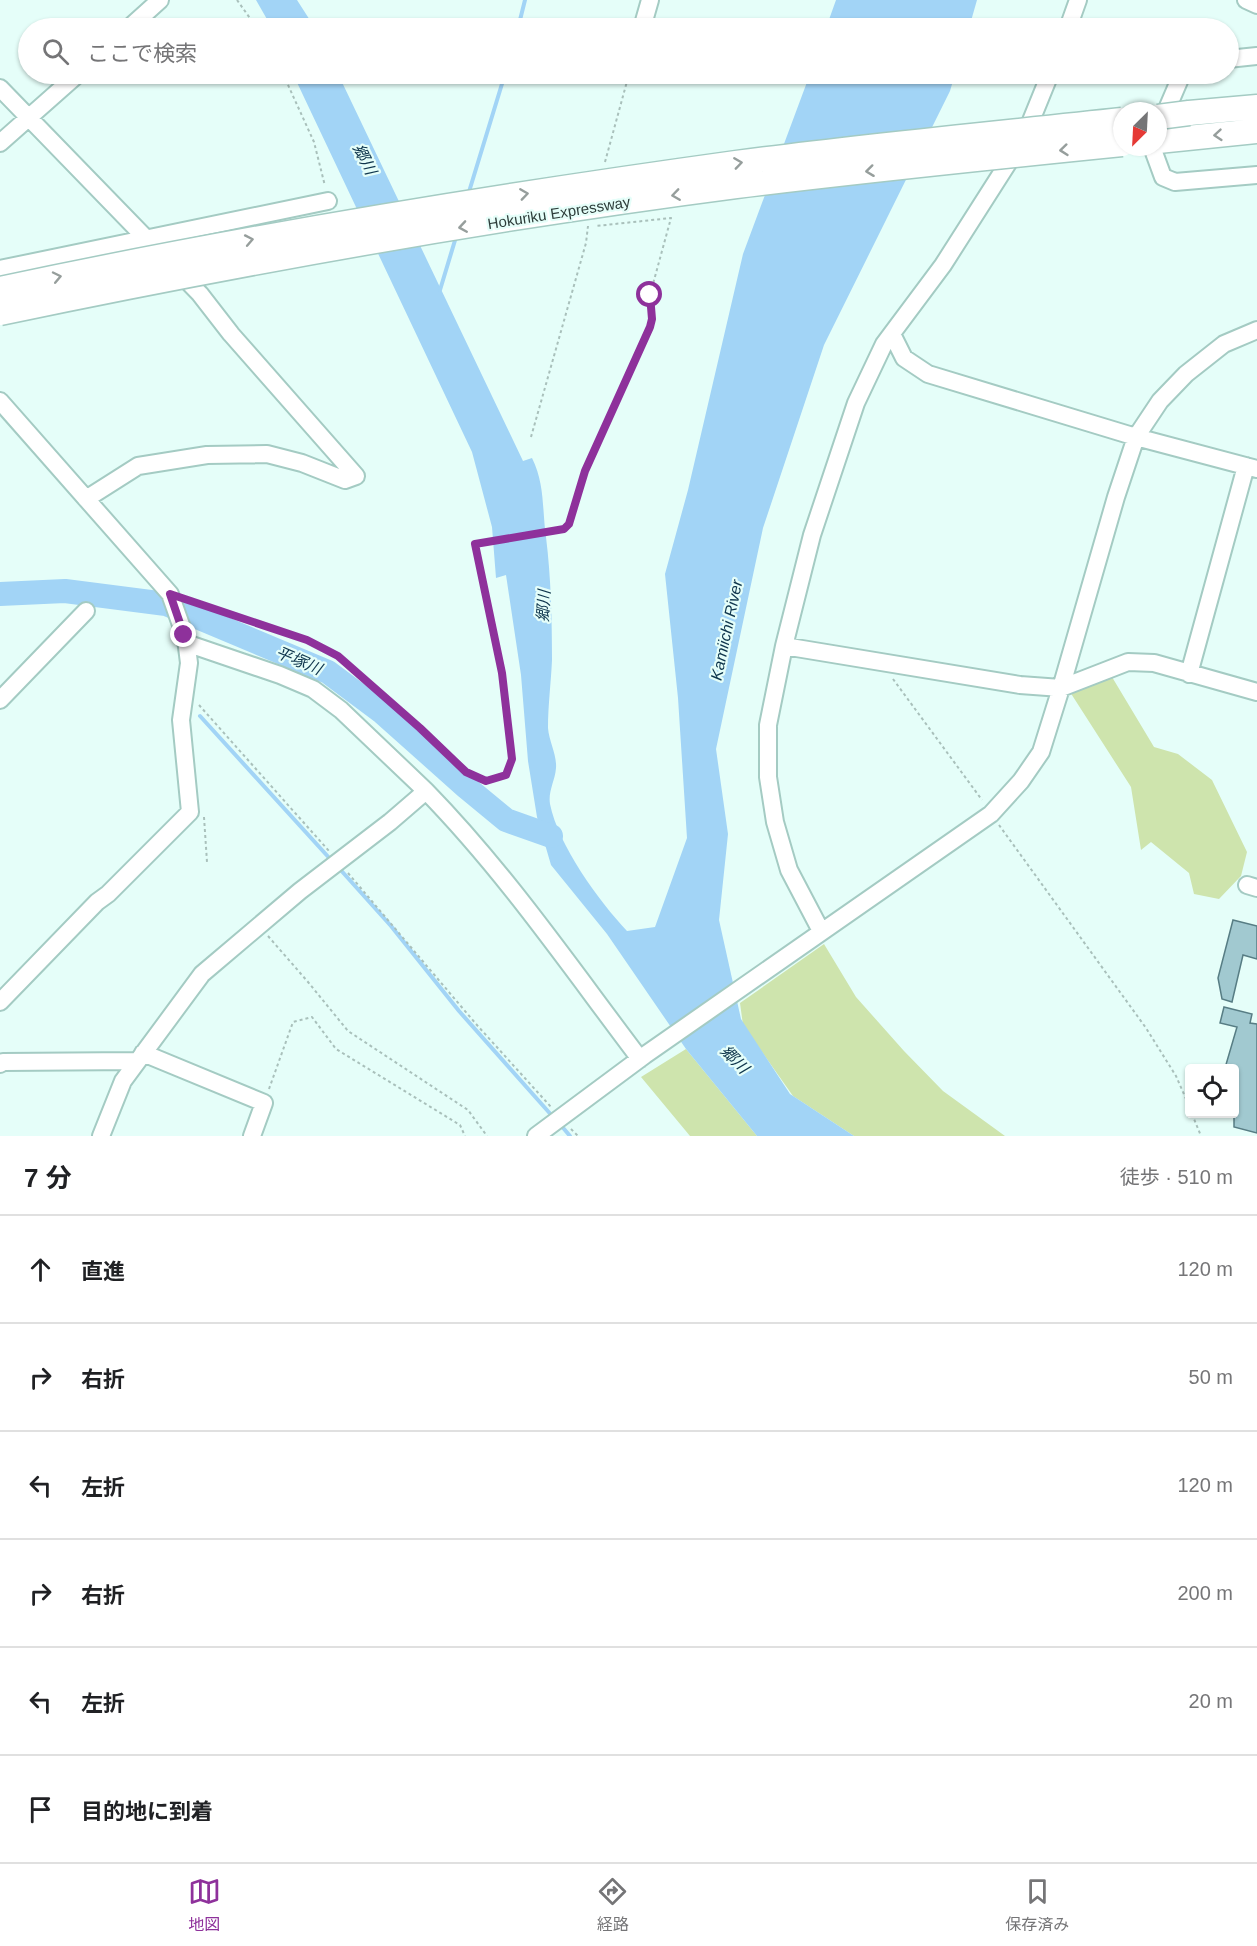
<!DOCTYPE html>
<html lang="ja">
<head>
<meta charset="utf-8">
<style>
  body { margin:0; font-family:Arial,"Noto Sans JP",sans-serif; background:#f6f6f6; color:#202124 }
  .controls { position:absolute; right:18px; bottom:18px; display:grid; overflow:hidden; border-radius:6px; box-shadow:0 2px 4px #0004 }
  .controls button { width:54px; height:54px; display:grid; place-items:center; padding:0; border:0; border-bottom:2px solid #e0e0e0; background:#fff; color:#202124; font:30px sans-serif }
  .compass { position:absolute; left:1113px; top:102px; width:54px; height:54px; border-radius:50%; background:#fff; box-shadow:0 2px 4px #0004; rotate:204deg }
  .stop { position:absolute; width:18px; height:18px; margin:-14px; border:4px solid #8e319b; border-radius:50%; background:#fff }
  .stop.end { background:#8e319b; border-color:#fff; box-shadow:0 2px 6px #0008 }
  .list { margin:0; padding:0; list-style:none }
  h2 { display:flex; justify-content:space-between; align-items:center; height:78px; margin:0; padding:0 24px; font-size:26px }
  h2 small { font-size:20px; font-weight:400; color:#757577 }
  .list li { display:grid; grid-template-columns:39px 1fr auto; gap:18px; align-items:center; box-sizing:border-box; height:108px; padding:0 24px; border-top:2px solid #e0e0e0 }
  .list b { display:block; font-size:22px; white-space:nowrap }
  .list em { font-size:20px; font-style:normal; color:#757577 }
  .icon { flex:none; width:33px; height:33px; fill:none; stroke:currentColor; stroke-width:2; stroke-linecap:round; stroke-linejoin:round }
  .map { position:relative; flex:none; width:1257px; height:1136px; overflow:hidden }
  .search { position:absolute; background:#fff; box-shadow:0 2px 4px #0004; left:18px; right:18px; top:18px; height:66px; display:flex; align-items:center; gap:15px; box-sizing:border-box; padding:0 21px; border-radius:33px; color:#757577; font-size:22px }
  .sheet { height:726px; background:#fff }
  nav { display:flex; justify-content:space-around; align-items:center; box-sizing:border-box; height:84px; border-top:2px solid #e0e0e0; background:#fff; font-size:16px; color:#757577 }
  nav a { display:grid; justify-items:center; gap:3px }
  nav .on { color:#8e319b }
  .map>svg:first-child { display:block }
  .green { fill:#cee4ad }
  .water { fill:#a2d4f6 }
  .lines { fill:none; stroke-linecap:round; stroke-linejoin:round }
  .stream { stroke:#a2d4f6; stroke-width:4 }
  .river { stroke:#a2d4f6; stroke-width:24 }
  .building { fill:#a1c9d0; stroke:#577d84; stroke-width:1.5 }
  .minor-casing { stroke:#a4cbc3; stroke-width:20 }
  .highway-casing { stroke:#a4cbc3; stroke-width:27 }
  .path { stroke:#a9c0bb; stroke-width:2; stroke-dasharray:3 3; stroke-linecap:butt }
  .minor { stroke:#fff; stroke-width:16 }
  .highway { stroke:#fff; stroke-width:24 }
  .highway-bridge-casing { stroke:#a4cbc3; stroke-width:27; stroke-linecap:butt }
  .highway-bridge { stroke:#fff; stroke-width:24 }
  .oneway { stroke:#969e9c }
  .route { stroke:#8e319b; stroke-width:8 }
  .labels { text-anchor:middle; stroke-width:4.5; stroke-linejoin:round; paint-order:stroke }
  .street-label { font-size:15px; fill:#2d3d3a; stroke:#e5fef9 }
  .water-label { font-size:16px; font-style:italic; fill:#0e354c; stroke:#e5fef9 }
</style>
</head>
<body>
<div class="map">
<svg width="1257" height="1136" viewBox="0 0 1257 1136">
  <rect width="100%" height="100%" fill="#e5fef9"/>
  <!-- green -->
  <path class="green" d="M1106 667 1154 747 1178 754 1212 780 1247 852 1241 876 1219 899 1194 894 1189 873 1151 842 1141 850 1131 787 1070 692Z
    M824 944 856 997 904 1051 943 1091 1005 1136H854L793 1096 743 1025 740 1003Z
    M686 1049 757 1136H690L641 1077Z"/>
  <!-- water -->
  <path class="water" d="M256 0H297L315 28H272Z
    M836 0H977L969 28H826Z
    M293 74H336L340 78 523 461 532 458C545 484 542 509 546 537 551 577 552 620 552 660 551 683 548 705 548 728 549 741 557 755 556 768 555 781 548 791 550 804 558 845 599 901 627 931L655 927 687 838 678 698 665 574 688 490 743 254 810 74H955L950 91 824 345 763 528 716 749 728 834 719 920 741 1019 790 1094 854 1136H757L686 1049 607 934 551 865 537 817 528 761 521 675 506 575 496 578 492 527 472 452Z"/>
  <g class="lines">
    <!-- stream -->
    <path class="stream" d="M518 28 525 0
      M468 195 505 74
      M440 290 456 237
      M200 716 332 861
      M338 867 391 926 459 1011 554 1118
      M559 1123 570 1136"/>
    <!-- river -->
    <path class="river" d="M0 594 65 591 166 604 328 672 383 713 466 787 506 820 551 836"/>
  </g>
  <!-- building -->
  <path class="building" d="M1233 920 1257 926V959L1243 955 1232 1002 1222 999 1218 978Z
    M1224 1007 1252 1014 1250 1023 1257 1024V1133L1234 1127V1068H1225L1237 1027 1220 1023Z"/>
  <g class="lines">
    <defs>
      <path id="minor" d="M1246 0 1257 5
        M129 28 160 0
        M642 28 650 0
        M1068 28 1078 0
        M1228 59 1257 56
        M0 88 200 294 231 334 356 476 345 480 302 463 267 454 207 455 138 466 86 499
        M1161 123 1182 74
        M0 143 78 74
        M1152 147 1163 177 1175 182 1257 175
        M0 269 328 201
        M892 334 904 358 928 374 1136 437 1257 469
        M0 401 170 594 186 639 189 663 181 720 190 812 108 894 97 902 0 1002
        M186 643 280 675 313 689 341 710 426 791
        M784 646 1020 685 1061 688 1128 662 1154 663 1257 692
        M1189 674 1246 466
        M0 700 86 611
        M1247 885 1257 888
        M821 931 789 870 775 822 768 777V725L784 646 812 535 856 403 884 344 943 265 1024 138 1050 74
        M143 1053 264 1103 252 1136
        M0 1064 3 1062 137 1061
        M101 1136 123 1081 202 974 300 891 390 822 426 791C506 873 571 968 640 1059
        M536 1136 645 1055 991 814 1021 781 1041 752 1061 688 1116 497 1136 437 1160 401 1186 374 1224 344 1257 330"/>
      <path id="highway" d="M1189 113 1257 107
        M1158 141 1257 131"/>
    </defs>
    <!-- minor casing -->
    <use href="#minor" class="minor-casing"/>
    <!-- highway casing -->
    <use href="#highway" class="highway-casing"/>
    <!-- path -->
    <path class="path" d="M237 0 257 28
      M283 74 314 142 325 186
      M605 162 629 74
      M531 437 586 243 588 226
      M189 601 307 640 338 655 420 728 467 772 486 781 506 775 512 759 502 673 475 544 564 529 569 524 585 471 650 327 652 319 650 295 671 218 596 226
      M893 679 982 800
      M199 705 329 851
      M204 817 207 862
      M999 825 1146 1028 1176 1076 1190 1108
      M348 873 476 1024 551 1107
      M268 936 308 982 348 1031 468 1110 487 1136
      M269 1089 293 1022 312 1017 336 1049 460 1125 465 1136
      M1192 1114 1201 1136
      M571 1129 578 1136"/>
    <!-- minor -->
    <use href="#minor" class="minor"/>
    <!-- highway -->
    <use href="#highway" class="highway"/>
    <defs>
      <path id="highway-bridge" d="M1158 117 1189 113
        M0 289C244 237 490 197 736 163 865 146 993 134 1122 120
        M0 313C244 262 489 218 736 186 865 170 993 157 1122 144"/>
    </defs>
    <!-- highway-bridge casing -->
    <use href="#highway-bridge" class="highway-bridge-casing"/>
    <!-- highway-bridge -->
    <use href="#highway-bridge" class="highway-bridge"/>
  </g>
  <!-- one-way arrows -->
  <defs><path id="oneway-chevron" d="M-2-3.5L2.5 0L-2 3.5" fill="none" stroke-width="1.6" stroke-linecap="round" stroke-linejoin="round" transform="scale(1.5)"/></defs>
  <g class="oneway">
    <use href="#oneway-chevron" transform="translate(1218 135) rotate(175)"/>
    <use href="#oneway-chevron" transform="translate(1064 150) rotate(174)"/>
    <use href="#oneway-chevron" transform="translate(738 163) rotate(-8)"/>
    <use href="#oneway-chevron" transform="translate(870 171) rotate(173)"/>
    <use href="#oneway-chevron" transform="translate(524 194) rotate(-8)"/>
    <use href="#oneway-chevron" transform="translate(676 195) rotate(172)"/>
    <use href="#oneway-chevron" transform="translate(463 227) rotate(171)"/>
    <use href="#oneway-chevron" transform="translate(249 240) rotate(-11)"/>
    <use href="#oneway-chevron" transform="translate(57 277) rotate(-12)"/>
  </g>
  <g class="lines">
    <!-- route -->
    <path class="route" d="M184 635 170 594 307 640 338 656 420 728 466 772 486 781 506 775 512 759 502 673 475 544 564 529 569 524 585 471 650 327 652 319 650 295"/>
  </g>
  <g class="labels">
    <!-- street labels -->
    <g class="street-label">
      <text transform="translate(559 213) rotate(-9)" y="5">Hokuriku Expressway</text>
    </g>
    <!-- water labels -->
    <g class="water-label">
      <text transform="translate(365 159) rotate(63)" y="6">郷川</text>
      <text transform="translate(543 606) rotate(-87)" y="6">郷川</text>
      <text transform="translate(726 630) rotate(-78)" y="6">Kamiichi River</text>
      <text transform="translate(299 660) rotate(23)" y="6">平塚川</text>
      <text transform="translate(735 1059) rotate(45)" y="6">郷川</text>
    </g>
  </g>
</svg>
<div class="controls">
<button><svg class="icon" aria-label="locate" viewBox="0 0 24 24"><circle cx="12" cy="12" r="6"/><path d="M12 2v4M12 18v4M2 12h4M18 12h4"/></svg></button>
</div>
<svg class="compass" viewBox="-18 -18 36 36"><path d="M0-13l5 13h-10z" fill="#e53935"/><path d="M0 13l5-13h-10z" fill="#757577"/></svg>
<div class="stop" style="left:650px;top:295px"></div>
<div class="stop end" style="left:184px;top:635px"></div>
<div class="search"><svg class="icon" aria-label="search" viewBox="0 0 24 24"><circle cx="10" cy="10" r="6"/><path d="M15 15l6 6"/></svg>ここで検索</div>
</div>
<section class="sheet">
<h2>7 分<small>徒歩 · 510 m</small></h2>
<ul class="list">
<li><svg class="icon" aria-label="ahead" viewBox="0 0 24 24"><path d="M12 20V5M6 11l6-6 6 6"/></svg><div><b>直進</b></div><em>120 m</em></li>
<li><svg class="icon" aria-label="right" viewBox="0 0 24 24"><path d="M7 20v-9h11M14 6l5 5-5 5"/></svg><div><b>右折</b></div><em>50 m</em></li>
<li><svg class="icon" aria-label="left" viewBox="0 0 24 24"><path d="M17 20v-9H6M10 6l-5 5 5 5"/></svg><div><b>左折</b></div><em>120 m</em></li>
<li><svg class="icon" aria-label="right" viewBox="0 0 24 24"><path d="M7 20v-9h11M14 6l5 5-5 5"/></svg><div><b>右折</b></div><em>200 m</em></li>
<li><svg class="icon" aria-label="left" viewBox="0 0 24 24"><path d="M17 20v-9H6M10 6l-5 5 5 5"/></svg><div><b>左折</b></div><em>20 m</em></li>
<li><svg class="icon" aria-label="arrive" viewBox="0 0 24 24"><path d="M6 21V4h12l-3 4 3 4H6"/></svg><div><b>目的地に到着</b></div></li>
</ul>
</section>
<nav>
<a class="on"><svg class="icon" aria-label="map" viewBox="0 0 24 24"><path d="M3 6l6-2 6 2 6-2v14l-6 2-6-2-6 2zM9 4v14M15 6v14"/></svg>地図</a>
<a><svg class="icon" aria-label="directions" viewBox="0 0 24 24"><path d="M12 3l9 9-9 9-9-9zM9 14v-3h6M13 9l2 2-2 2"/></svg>経路</a>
<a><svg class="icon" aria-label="saved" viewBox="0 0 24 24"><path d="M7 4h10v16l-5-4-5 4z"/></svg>保存済み</a>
</nav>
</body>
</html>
